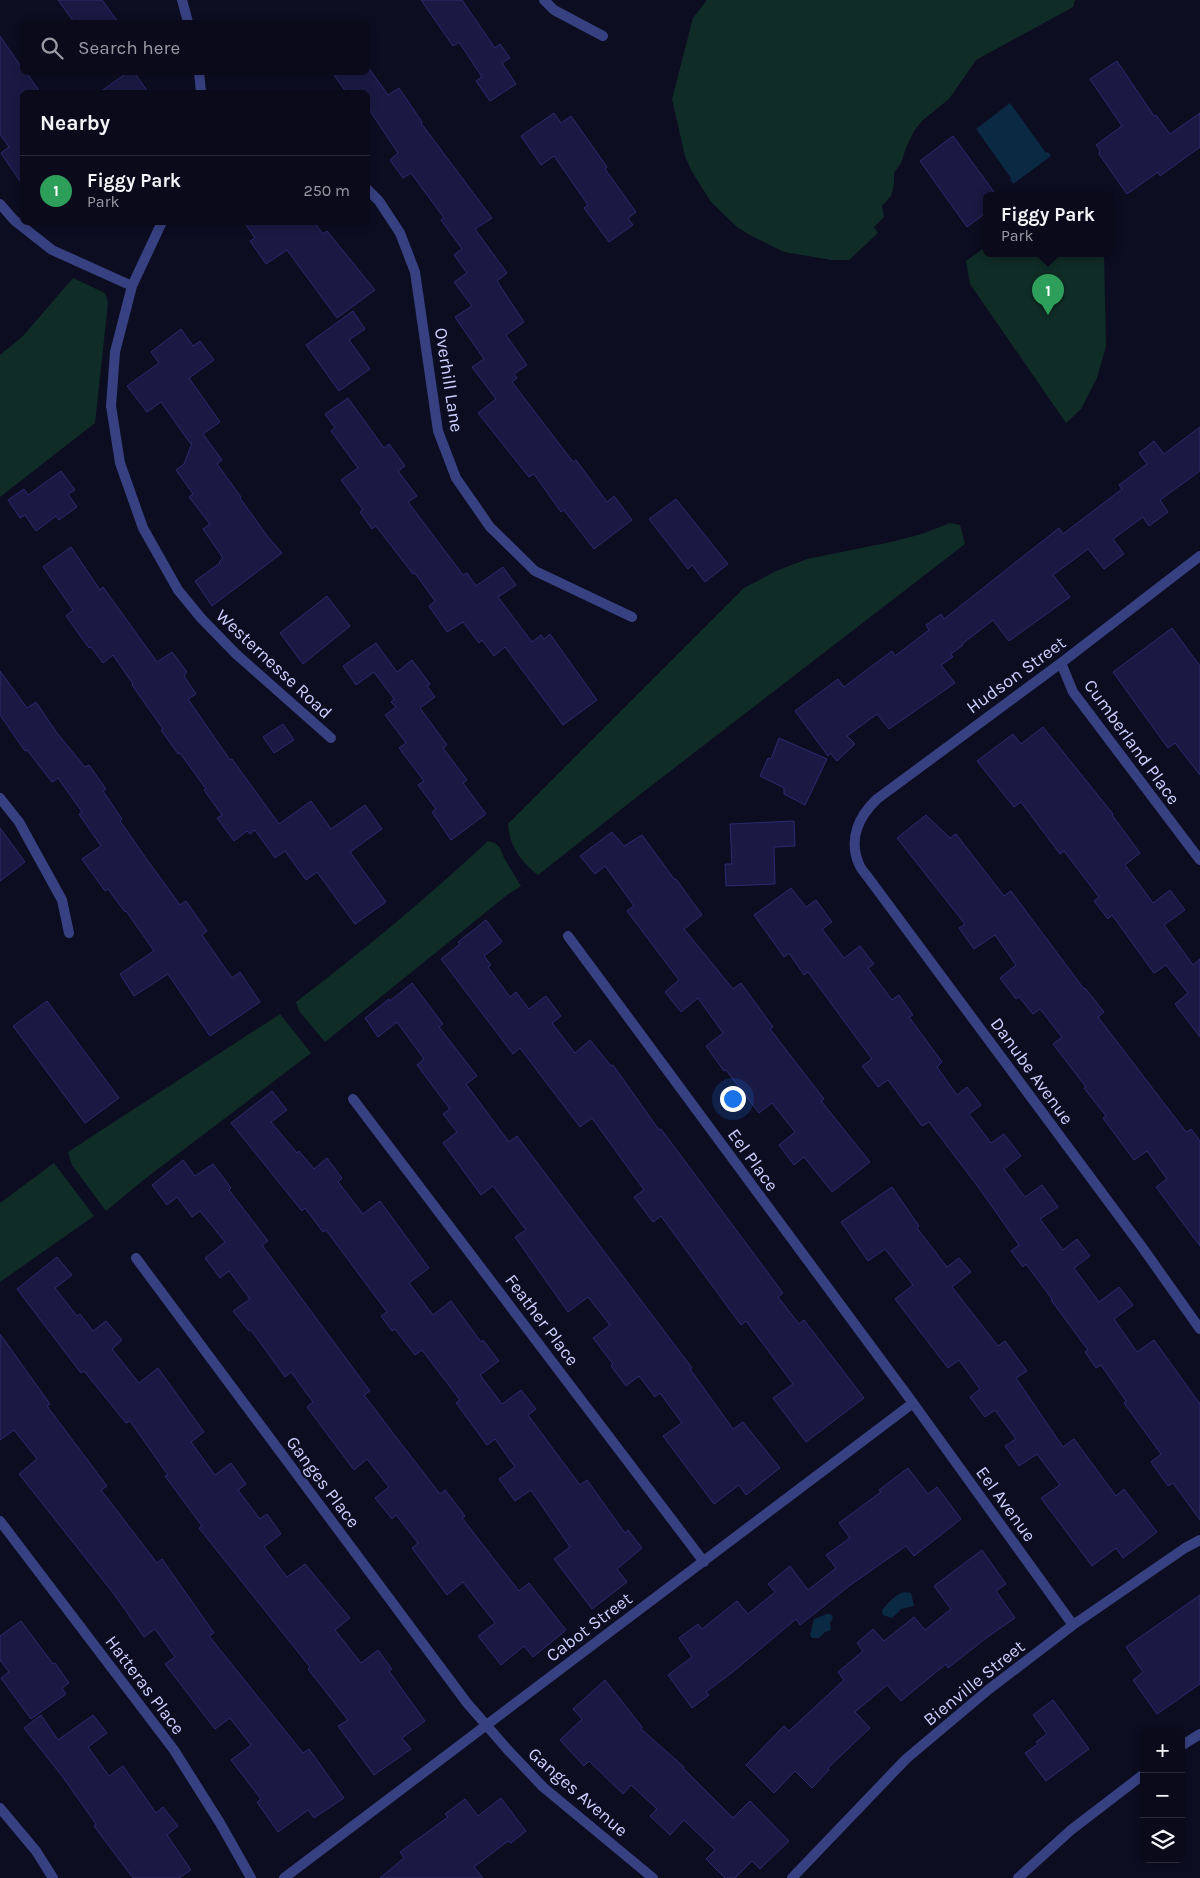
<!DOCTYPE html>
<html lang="en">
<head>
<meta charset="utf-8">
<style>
  body { margin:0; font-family:Karla,sans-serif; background:#181827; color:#f1f3f6 }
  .controls { position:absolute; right:15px; bottom:15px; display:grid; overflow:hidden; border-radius:8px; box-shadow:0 2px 8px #0003 }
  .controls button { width:45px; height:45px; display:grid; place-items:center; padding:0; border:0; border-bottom:1px solid #2a2b39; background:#0a0a1a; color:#f1f3f6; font:25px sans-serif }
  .you { position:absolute; left:732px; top:1098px; width:18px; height:18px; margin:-12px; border:4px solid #fff; border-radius:50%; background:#1a73e8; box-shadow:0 0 0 8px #1a73e833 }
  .badge { display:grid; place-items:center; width:32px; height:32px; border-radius:50%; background:#d93025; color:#fff; font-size:16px; font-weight:700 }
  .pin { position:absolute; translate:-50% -41px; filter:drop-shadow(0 1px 2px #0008) }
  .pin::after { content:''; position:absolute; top:26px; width:18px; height:15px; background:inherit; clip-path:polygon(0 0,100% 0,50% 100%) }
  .popup { position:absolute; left:983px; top:192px; width:130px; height:65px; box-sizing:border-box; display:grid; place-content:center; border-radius:8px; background:#0a0a1a; filter:drop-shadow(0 1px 4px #0005); font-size:16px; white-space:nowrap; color:#999aa2 }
  .popup b { font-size:19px; color:#f1f3f6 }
  .popup::after { content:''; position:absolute; left:50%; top:100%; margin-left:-10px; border:10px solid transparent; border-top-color:#0a0a1a }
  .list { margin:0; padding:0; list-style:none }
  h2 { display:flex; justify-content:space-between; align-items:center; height:65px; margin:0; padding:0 20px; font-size:21px }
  h2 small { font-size:16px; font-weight:400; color:#999aa2 }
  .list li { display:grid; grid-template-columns:32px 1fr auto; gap:15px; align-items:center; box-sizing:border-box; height:70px; padding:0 20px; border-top:1px solid #2a2b39 }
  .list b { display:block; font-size:19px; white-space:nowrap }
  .list p { margin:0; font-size:16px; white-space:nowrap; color:#999aa2 }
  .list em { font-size:16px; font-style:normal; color:#999aa2 }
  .icon { flex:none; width:28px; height:28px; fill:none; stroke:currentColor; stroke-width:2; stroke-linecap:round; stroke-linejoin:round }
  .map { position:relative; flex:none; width:1200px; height:1878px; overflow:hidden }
  .search { position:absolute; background:#0a0a1a; box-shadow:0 2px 8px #0003; left:20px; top:20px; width:350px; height:55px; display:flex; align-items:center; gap:12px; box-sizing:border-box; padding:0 18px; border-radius:8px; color:#999aa2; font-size:19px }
  .panel { position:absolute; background:#0a0a1a; box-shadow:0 2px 8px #0003; left:20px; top:90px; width:350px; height:135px; border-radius:8px }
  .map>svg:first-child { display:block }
  .green { fill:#102c26 }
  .water { fill:#0a2943 }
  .building { fill:#1a1943; stroke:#2b2a6f }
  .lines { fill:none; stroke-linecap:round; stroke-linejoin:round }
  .service { stroke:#374182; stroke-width:10 }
  .minor { stroke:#374182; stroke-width:10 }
  .tertiary { stroke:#374182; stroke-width:10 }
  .labels { text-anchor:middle; stroke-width:5; stroke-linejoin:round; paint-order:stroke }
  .street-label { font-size:18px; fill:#cdd1ff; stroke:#0d0d22 }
</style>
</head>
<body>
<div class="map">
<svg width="1200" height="1878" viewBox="0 0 1200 1878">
  <rect width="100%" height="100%" fill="#0d0d22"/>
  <!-- green -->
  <path class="green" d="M707 0H1075L1073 7 976 60 949 99 923 120 914 131 906 148 901 163 894 173V185L891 196 882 206 884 217 874 227 878 233 849 260H832L784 252 750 235 737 227 711 202 691 170 685 156 672 99 693 18Z
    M987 246V254H1104L1106 346 1097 378 1081 409 1066 423 970 284 966 261Z
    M73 278 105 293 108 303 95 423 0 497V355L23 336Z
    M950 523 960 525 965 544 638 796 538 875C521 862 509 845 508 824L744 588 776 571 807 559 891 542 922 534Z
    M488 841 495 843 500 848 504 858 521 886 507 895 325 1042 299 1011 296 1002C363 951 427 898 488 841Z
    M280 1014 311 1053 146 1178 106 1211 72 1165 68 1152Z
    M54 1163 94 1216 0 1282V1203Z"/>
  <!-- water -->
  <path class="water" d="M1010 103 1046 153 1048 152 1051 156 1013 184 1010 179 1011 178 976 129Z
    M905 1592 911 1593 914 1606 901 1609 892 1618 883 1615 882 1611C886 1604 897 1593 905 1592Z
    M827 1614H831L833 1618 830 1623 831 1630 825 1632 819 1638H812L810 1635 814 1619Z"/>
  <!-- building -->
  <path class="building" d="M58 0H102L118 22H74Z
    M421 0H462L495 48 500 44 510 58 502 63 516 84 490 101 476 81 482 77 459 42 453 46Z
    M0 36 22 68V72H26L40 92H22V184L1 153 9 147 0 134Z
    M1117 61 1154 116 1156 115 1170 134 1200 113V147L1160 176 1158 172 1127 194 1099 154 1100 150 1096 145 1122 126 1090 79Z
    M368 67 388 95 399 88 422 122 421 123 492 218 475 229 507 273 497 281 524 322 506 335 527 365 514 374 517 378 512 382 573 462 576 460 607 502 614 496 632 520 594 549 564 510 561 512 534 474 529 477 478 413 496 399 472 367 484 359 455 317 472 306 454 282 467 273 454 255 462 249 441 220 444 218 411 173 403 178 390 160 398 153 368 108V92H346L332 72H368Z
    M128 72H134L148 92H100Z
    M554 113 561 123 571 116 607 167 605 169 636 212 628 218 633 225 609 242 584 208 588 205 554 156 541 165 521 136Z
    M953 136 997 196H987V212L967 227 920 161Z
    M244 222H314L323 234 327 231 375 290 337 318 287 250 266 264 250 241 255 238Z
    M353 311 365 329 349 340 370 369 339 391 306 345Z
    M181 329 193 346 200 341 214 360 189 378 220 422 203 434 222 460 217 464 241 497 240 498 268 537 282 553 212 606 195 581 220 563 219 562 223 558 203 529 210 524 189 497 193 494 176 470 184 464 192 443H190L161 402 147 412 127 386 159 363 151 352Z
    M348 398 384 448 389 444 405 466 398 471 417 496 408 502 463 575 467 573 476 586 503 567 516 585 498 597 532 642 541 635 544 639 550 634 597 700 563 725 505 647 494 656 482 640 479 643 463 622 447 632 429 606 435 601 415 573 413 574 376 526 372 529 360 512 363 510 341 480 358 468 331 431 335 428 325 414Z
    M1200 427V471L1160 500 1168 512 1149 526 1143 517 1113 539 1124 554 1104 569 1088 549 1053 575 1070 597 1009 641 993 620 962 644 963 645 951 654 953 657 941 665 955 683 889 729 877 714 847 736 855 744 837 761 830 753 828 756 795 711 838 679 844 687 892 651 895 656 929 630 926 625 941 614 944 619 1059 528 1063 534 1122 489 1119 485 1147 464 1139 453 1154 441 1164 454Z
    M61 471 75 490 68 494 77 507 59 520 56 516 36 531 25 515 20 518 8 500 24 489 28 495Z
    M676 499 728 564 705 582 692 565 688 569 649 519Z
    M71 547 100 590 103 587 157 662 172 652 187 672 184 676 196 694 188 699 230 760 232 759 279 824 311 801 331 829 365 805 382 829 350 852 386 902 355 924 317 872 306 880 285 851 275 858 255 830 250 834 247 831 234 841 217 818 222 815 204 790 206 789 180 753 178 754 161 730 163 729 132 685 133 684 113 655 103 663 91 647 89 648 66 616 73 610 43 567Z
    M327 596 350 626 303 664 280 633Z
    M1172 628 1200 666V775L1175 743 1168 748 1113 672Z
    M376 643 397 672 412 660 430 684 427 686 435 697 420 708 447 745 443 748 467 780 463 783 486 814 451 840 432 812 436 809 418 785 424 781 399 748 406 743 385 715 396 707 391 702 394 699 374 672 356 685 343 666Z
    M0 671 27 708 36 702 57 733 85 767 89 765 106 789 103 791 122 819 120 821 148 861 180 905 186 901 207 931 202 935 232 978 240 972 260 1002 210 1036 168 974 134 996 120 974 154 951 126 911 125 912 108 889 105 891 82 859 101 846 79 814 82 812 58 778 52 782 27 750 25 751 0 715Z
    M283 724 294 740 274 753 263 737Z
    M1043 727 1113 814 1112 815 1140 853 1125 865 1153 903 1170 890 1185 910 1164 925 1193 965 1200 959V1037L1175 1004 1188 993 1166 965 1154 973 1112 915 1108 919 1094 901 1099 897 1064 851 1060 854 1021 802 1014 807 977 761 1013 734 1021 744Z
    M779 738 827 759 805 805 784 794V788L760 776 768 758 771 759Z
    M926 815 950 838 956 834 1004 896 1011 891 1084 989 1085 988 1104 1012 1098 1017 1186 1132 1191 1129 1200 1141V1246L1156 1187 1167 1179 1147 1151 1134 1160 1103 1118 1106 1116 1084 1088 1086 1087 1053 1044 1062 1037 1040 1009 1033 1014 1019 997 1016 999 1000 978 1016 965 995 935 974 949 959 928 965 924 897 838Z
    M794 821 795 846 774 847 775 884 726 886 725 864H732L730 824Z
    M0 828 25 862 0 881Z
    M612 832 624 846 642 835 674 879H676L702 915 684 929 733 989 741 983 773 1027 770 1029 824 1099 821 1101 870 1162 832 1192 804 1157 794 1165 779 1145 795 1132 772 1103 759 1113 726 1070 724 1071 706 1046 723 1033 698 998 681 1012 665 992 679 980 627 911 634 906 605 866 595 874 580 856Z
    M791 888 806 907 816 900 832 922 822 929 844 958 860 946 874 964 868 968 892 1000 899 995 913 1015 909 1017 942 1062 937 1067 957 1095 967 1087 981 1105 969 1114 991 1143 1004 1134 1021 1156 1004 1169 1025 1197 1042 1185 1058 1207 1040 1219 1063 1250 1077 1239 1090 1256 1074 1268 1099 1302 1119 1287 1133 1305 1114 1319 1137 1352 1154 1340 1200 1404V1520L1173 1483 1168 1486 1151 1462 1161 1454 1124 1403 1126 1401 1101 1365 1096 1368 1085 1352 1088 1350 1051 1300 1052 1299 1026 1264 1023 1267 1011 1251 1019 1245 979 1188 929 1122 922 1126 888 1080 878 1087 862 1066 872 1059 808 972 804 975 789 953 784 957 754 915Z
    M486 920 502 942 484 956 491 965 488 967 510 997 516 992 529 1009 546 996 561 1016 552 1023 575 1053 590 1040 611 1066 613 1065 659 1130 661 1129 783 1293 778 1297 799 1324 804 1320 864 1398 806 1442 773 1398 793 1384 746 1321 741 1325 661 1216 653 1222 634 1197 644 1190 592 1118 580 1127 520 1048 513 1054 441 959 460 944 458 942Z
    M412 983 443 1024 439 1027 477 1076 466 1084 509 1142 517 1136 692 1368 690 1369 733 1429 743 1422 780 1468 746 1495 739 1485 714 1504 663 1436 682 1423 660 1393 655 1397 639 1376 626 1386 611 1366 613 1364 593 1338 610 1325 588 1297 568 1312 515 1237 526 1230 493 1186 481 1195 443 1143 457 1132 443 1114 450 1109 417 1065 424 1059 397 1022 378 1037 365 1018 389 999 390 1001Z
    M47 1001 119 1098 85 1123 13 1026Z
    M272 1091 287 1110 271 1122 297 1153 299 1151 314 1169 327 1158 342 1178 338 1182 363 1214 380 1201 429 1268 409 1283 433 1315 451 1301 481 1342 483 1340 499 1361 480 1375 502 1404 521 1390 536 1409 528 1415 580 1485 587 1480 625 1533 628 1530 642 1548 617 1569 627 1582 592 1609 554 1559 570 1547 531 1490 515 1501 499 1479 515 1467 495 1439 487 1445 456 1403 460 1400 422 1350 415 1355 395 1329 392 1331 381 1316 387 1312 326 1230 323 1232 305 1208 302 1211 231 1123Z
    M183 1160 195 1176 213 1164 231 1188 229 1190 268 1241 262 1245 370 1391 364 1395 396 1437 440 1494 445 1490 465 1516 462 1518 519 1591 529 1583 566 1630 533 1657 524 1646 501 1665 478 1636 495 1623 463 1582 447 1595 412 1548 418 1543 396 1515 392 1519 375 1498 389 1487 367 1459 354 1470 307 1407 313 1402 291 1372 285 1377 251 1330 249 1331 233 1311 250 1299 229 1271 220 1278 205 1258 225 1242 200 1211 192 1217 177 1197 167 1205 152 1185Z
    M892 1187 919 1226 917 1228 947 1267 959 1258 971 1272 952 1287 998 1346 1005 1341 1027 1371 1016 1378 1063 1447 1074 1439 1116 1496 1124 1489 1157 1532 1123 1558 1116 1548 1092 1566 1041 1498 1060 1485 1037 1454 1019 1466 1005 1446 1016 1439 995 1410 985 1417 970 1397 980 1389 959 1360 948 1368 895 1299 913 1285 885 1249 868 1261 841 1222Z
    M57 1257 72 1275 55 1288 77 1316 80 1314 93 1331 106 1321 122 1340 112 1349 139 1383 158 1368 204 1432 191 1442 215 1475 231 1463 246 1484 238 1490 260 1519 267 1514 281 1534 264 1547 287 1577 305 1564 350 1618 335 1630 361 1663 378 1650 392 1669 389 1671 425 1721 402 1738 411 1749 374 1775 338 1726 348 1720 308 1669 310 1667 199 1528 202 1526 165 1476 168 1475 130 1421 126 1423 84 1371 81 1373 17 1289Z
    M0 1334 50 1404 47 1406 107 1486 101 1490 157 1563 162 1559 214 1633 209 1636 303 1753 309 1749 344 1798 314 1818 308 1810 278 1832 257 1802 261 1799 231 1760 251 1745 230 1718 215 1729 165 1664 175 1657 155 1629 144 1637 114 1594 19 1474 37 1459 14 1430 0 1440Z
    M908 1468 928 1494 937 1487 961 1519 914 1556 906 1546 849 1586 800 1625 796 1619 734 1671 706 1692 709 1695 692 1708 668 1675 692 1657 679 1638 698 1624 702 1629 737 1601 748 1614 775 1592 768 1584 790 1566 808 1590 836 1568 826 1555 850 1538 839 1523 881 1492 879 1490Z
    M982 1550 1006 1584 996 1591 1015 1618 986 1638 948 1668 946 1664 901 1701 887 1685 855 1712 870 1728 828 1768 829 1770 812 1788 795 1771 774 1793 746 1765 784 1726 789 1731 844 1680 838 1672 863 1651 857 1643 873 1629 884 1641 914 1617 925 1630 951 1609 934 1586Z
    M1200 1595V1684L1157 1714 1133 1680 1143 1672 1126 1647Z
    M21 1621 53 1664 55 1663 69 1683 62 1688 66 1694 31 1719 1 1678 9 1672 0 1660V1636Z
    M605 1680 642 1727 641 1729 684 1767 683 1768 733 1818 750 1801 789 1841 760 1869 752 1861 735 1878H725L706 1859 715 1850 684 1820 670 1835 650 1816 657 1809 631 1785 623 1794 589 1761 584 1766 560 1740 582 1719 573 1709Z
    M1053 1700 1089 1749 1046 1781 1025 1753 1038 1744 1036 1742 1047 1734 1033 1715Z
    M41 1715 58 1740 93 1715 107 1733 88 1747 109 1776 123 1766 156 1813 163 1807 178 1826 167 1835 191 1870 179 1878H133L94 1826 96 1824 62 1776 24 1728Z
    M501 1798 526 1831 511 1843 508 1841 474 1867 483 1878H380L404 1858 400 1852 448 1817 445 1814 465 1799 478 1816Z"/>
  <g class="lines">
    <!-- service -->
    <path class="service" d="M1181 1746 1200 1734
      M1018 1878 1071 1830 1144 1774"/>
    <!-- minor -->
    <path class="minor" d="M182 0 188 22
      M544 0 554 10 603 36
      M199 72 201 92
      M368 190 379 201 400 233 415 272 438 431 456 478 490 527 535 571 632 617
      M0 204 14 220 52 250 132 286
      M162 222 132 286 115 352 111 406 120 463 143 528 178 590 201 618 236 654 331 738
      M1200 556 1061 663 877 799C859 816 848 839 859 864 861 870 867 875 870 880L1142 1247 1200 1329
      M1061 663 1073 692 1200 860
      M0 798 19 822 62 900 69 933
      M568 936 913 1403 1073 1625
      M353 1099 704 1562
      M136 1258 467 1703 507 1749 543 1787 653 1878
      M0 1521 174 1750 220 1823 251 1878
      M284 1878 913 1403
      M792 1878 906 1759 988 1690 1073 1625 1185 1548 1200 1540"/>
    <!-- tertiary -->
    <path class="tertiary" d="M0 1808 36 1851 53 1878"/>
  </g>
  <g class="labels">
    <!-- street labels -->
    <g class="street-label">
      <text transform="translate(449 380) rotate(81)" y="6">Overhill Lane</text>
      <text transform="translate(274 664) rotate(43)" y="6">Westernesse Road</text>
      <text transform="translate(1016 675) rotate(-36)" y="6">Hudson Street</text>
      <text transform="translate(1132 742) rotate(54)" y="6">Cumberland Place</text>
      <text transform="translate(1032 1071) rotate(54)" y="6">Danube Avenue</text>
      <text transform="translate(753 1160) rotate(54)" y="6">Eel Place</text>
      <text transform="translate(542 1320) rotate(53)" y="6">Feather Place</text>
      <text transform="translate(323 1482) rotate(53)" y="6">Ganges Place</text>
      <text transform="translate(1006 1504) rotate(54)" y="6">Eel Avenue</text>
      <text transform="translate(589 1627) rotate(-37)" y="6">Cabot Street</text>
      <text transform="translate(974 1683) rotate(-39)" y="6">Bienville Street</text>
      <text transform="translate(145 1685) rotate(53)" y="6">Hatteras Place</text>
      <text transform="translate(578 1792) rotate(41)" y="6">Ganges Avenue</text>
    </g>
  </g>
</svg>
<div class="controls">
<button>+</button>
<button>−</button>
<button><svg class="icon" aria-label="layers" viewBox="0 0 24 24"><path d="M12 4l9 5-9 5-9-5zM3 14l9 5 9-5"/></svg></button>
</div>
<div class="you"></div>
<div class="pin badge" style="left:1048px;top:315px;background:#2e9e5b">1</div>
<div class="popup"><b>Figgy Park</b>Park</div>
<div class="search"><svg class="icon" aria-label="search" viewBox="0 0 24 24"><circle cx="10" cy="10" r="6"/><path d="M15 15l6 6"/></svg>Search here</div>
<section class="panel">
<h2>Nearby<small></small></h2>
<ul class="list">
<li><span class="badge" style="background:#2e9e5b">1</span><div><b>Figgy Park</b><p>Park</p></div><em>250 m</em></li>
</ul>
</section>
</div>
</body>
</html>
